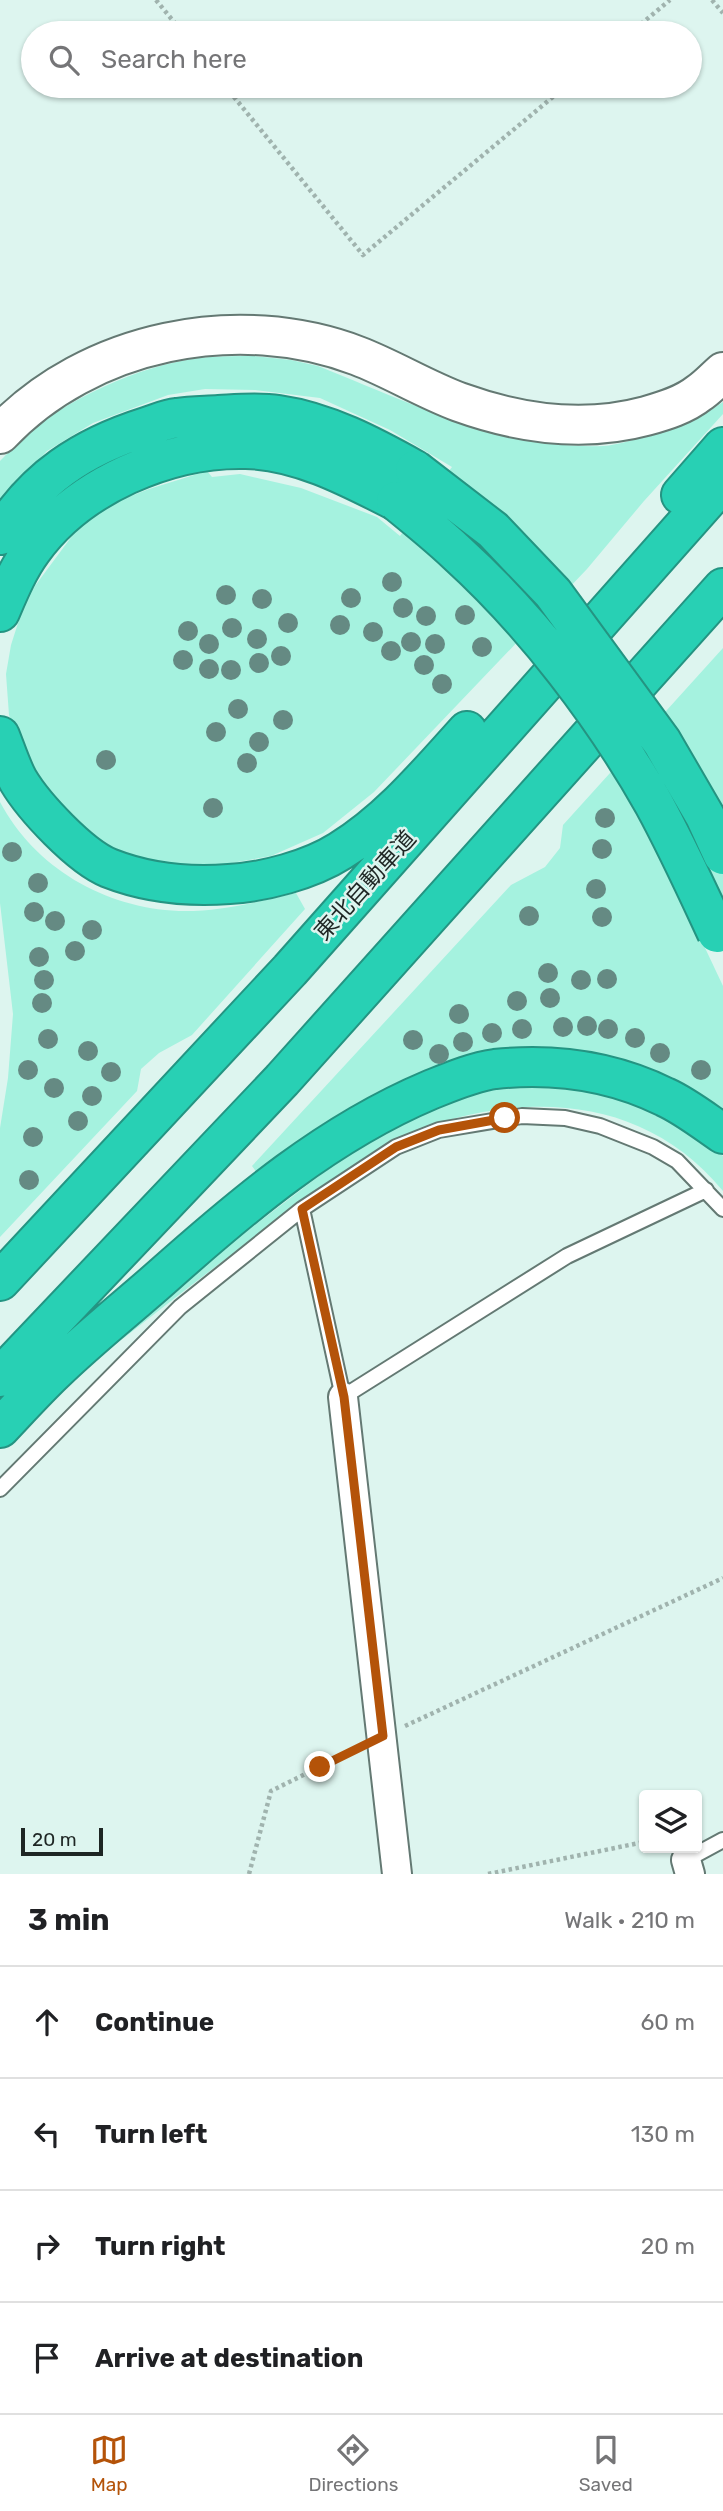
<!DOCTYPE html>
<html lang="en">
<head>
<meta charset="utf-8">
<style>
  body { margin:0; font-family:Rubik,"Noto Sans JP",sans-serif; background:#f6f6f6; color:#202124 }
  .controls { position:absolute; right:21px; bottom:21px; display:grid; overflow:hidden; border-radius:7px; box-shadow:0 2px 5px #0004 }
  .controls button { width:63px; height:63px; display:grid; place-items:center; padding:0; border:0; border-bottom:2px solid #e0e0e0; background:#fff; color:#202124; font:35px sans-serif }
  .scale { position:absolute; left:21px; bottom:18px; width:82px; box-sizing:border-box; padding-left:7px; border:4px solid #1e2624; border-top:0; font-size:19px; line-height:24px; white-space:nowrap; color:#1e2624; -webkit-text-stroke:5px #ddf5ef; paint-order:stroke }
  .stop { position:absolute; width:21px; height:21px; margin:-16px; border:5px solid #b45309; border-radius:50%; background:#fff }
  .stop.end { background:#b45309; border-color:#fff; box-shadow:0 2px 7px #0008 }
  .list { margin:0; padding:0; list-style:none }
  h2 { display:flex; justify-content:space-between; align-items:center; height:91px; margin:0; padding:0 28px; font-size:30px }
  h2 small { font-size:23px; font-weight:400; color:#757577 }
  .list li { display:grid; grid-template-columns:46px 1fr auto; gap:21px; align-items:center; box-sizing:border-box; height:112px; padding:0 28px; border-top:2px solid #e0e0e0 }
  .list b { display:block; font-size:26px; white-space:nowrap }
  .list em { font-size:23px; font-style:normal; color:#757577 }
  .icon { flex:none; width:38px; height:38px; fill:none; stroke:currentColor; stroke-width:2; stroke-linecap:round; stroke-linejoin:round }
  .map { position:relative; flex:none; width:723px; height:1874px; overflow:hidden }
  .search { position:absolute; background:#fff; box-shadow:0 2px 5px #0004; left:21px; right:21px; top:21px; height:77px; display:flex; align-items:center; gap:18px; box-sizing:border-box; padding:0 24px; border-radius:38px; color:#757577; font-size:26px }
  .sheet { height:539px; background:#fff }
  nav { display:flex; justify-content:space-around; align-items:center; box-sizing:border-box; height:98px; border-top:2px solid #e0e0e0; background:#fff; font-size:19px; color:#757577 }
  nav a { display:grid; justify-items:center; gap:4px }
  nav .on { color:#b45309 }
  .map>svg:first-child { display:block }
  .green { fill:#a5f2df }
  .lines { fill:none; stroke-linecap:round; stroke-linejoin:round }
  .lane-casing { stroke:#647973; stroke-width:18 }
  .street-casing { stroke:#647973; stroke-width:32 }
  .secondary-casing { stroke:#647973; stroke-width:42 }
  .highway-casing { stroke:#249482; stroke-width:42 }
  .path { stroke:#a0b3ae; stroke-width:4.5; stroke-dasharray:3.5 3.5; stroke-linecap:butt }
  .lane { stroke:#fff; stroke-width:14 }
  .street { stroke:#fff; stroke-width:28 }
  .secondary { stroke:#fff; stroke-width:38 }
  .highway { stroke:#28d0b4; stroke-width:38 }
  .highway-bridge-casing { stroke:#249482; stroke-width:42; stroke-linecap:butt }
  .highway-bridge { stroke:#28d0b4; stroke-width:38 }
  .tree { fill:#658a83 }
  .route { stroke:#b45309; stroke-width:9 }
  .labels { text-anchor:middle; stroke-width:5; stroke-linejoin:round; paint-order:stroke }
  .street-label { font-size:23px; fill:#1e2624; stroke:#ddf5ef }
</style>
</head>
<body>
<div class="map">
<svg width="723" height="1874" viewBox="0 0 723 1874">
  <rect width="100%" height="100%" fill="#ddf5ef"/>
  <!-- green -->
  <path class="green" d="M253 356 291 360 318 366C409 402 503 450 604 446 617 445 632 440 645 436 674 429 699 419 723 402V414L644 501 587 569 374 792 323 833 271 856 214 866 165 865 128 856 78 827 50 802 19 746 9 715 6 674 11 645 26 598 75 532 108 505 149 489 207 471 212 477 240 474 301 488 377 517 400 536 452 467 390 430 320 398 255 390 205 389 168 395 93 423 47 451 0 501V461C10 451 20 439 31 430 77 394 151 361 210 357 224 356 239 356 253 356Z
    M723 648V900L690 916 723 986V1110L676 1083 523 1054 257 1173 252 1166 511 885 545 867 560 848 563 825Z
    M0 802C35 868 105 908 179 911 219 912 257 902 296 893L305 909 192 1035 159 1053 141 1069 137 1091 0 1237V1128L8 1078 13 1014 0 903Z
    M548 1083 602 1090 685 1124 723 1156V1191C641 1091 515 1090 403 1136 392 1141 382 1149 371 1155 344 1172 318 1189 292 1209 234 1252 177 1296 120 1341L213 1257 340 1160 377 1136 428 1109 462 1096 504 1087Z"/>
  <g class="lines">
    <defs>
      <path id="lane" d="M302 1209 343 1397 567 1256 706 1190
        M0 1489 180 1307 302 1209 396 1147 439 1130 522 1116 565 1118 600 1126 653 1147 677 1161 723 1209
        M686 1860 723 1840"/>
      <path id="street" d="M343 1397 397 1874
        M686 1860 690 1874"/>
      <path id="secondary" d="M0 434C88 340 238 310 358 356 392 369 424 389 459 402 520 424 583 433 646 416 664 411 684 405 699 393 708 387 715 379 723 372"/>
      <path id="highway" d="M681 495 723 447
        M0 535C35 478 83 447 146 427 156 424 166 419 177 418 191 416 205 416 219 415 238 414 259 412 278 415 327 422 372 446 415 470
        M0 612C9 591 18 569 32 550 78 486 168 447 246 449 299 450 351 478 396 501
        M0 736C6 751 11 767 18 780 34 807 80 856 109 868 147 883 189 887 229 884 264 882 310 870 340 851 390 820 428 774 467 731
        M0 1281 290 970 723 482
        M0 1377 282 1080 723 588
        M0 1428C18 1409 36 1389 55 1371 89 1338 127 1308 162 1277 244 1204 328 1133 430 1090 450 1082 473 1072 495 1069 553 1063 612 1071 665 1097 685 1106 704 1121 723 1134"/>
    </defs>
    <!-- lane casing -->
    <use href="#lane" class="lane-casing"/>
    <!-- street casing -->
    <use href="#street" class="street-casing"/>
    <!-- secondary casing -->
    <use href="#secondary" class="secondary-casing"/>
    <!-- highway casing -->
    <use href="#highway" class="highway-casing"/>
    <!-- path -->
    <path class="path" d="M156 0 183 33
      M712 0 723 13
      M630 33 670 0
      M225 86 363 255 566 86
      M405 1726 723 1578
      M249 1874 271 1791 356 1749
      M488 1874 644 1842"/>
    <!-- lane -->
    <use href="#lane" class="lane"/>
    <!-- street -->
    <use href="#street" class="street"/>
    <!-- secondary -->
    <use href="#secondary" class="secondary"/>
    <!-- highway -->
    <use href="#highway" class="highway"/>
    <defs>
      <path id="highway-bridge" d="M415 470 493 530 553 593 662 742 705 816 723 855
        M396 501C417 518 438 535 457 553 533 622 604 715 654 804 677 846 697 890 717 933"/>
    </defs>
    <!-- highway-bridge casing -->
    <use href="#highway-bridge" class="highway-bridge-casing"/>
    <!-- highway-bridge -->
    <use href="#highway-bridge" class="highway-bridge"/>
  </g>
  <!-- trees -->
  <g class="tree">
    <circle cx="392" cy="582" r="10"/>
    <circle cx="226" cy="595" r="10"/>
    <circle cx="351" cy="598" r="10"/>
    <circle cx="262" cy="599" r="10"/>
    <circle cx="403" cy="608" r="10"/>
    <circle cx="465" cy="615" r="10"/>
    <circle cx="426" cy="616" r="10"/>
    <circle cx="288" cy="623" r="10"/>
    <circle cx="340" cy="625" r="10"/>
    <circle cx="232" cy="628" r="10"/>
    <circle cx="188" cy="631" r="10"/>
    <circle cx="373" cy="632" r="10"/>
    <circle cx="257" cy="639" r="10"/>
    <circle cx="411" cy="642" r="10"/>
    <circle cx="209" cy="644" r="10"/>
    <circle cx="435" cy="644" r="10"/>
    <circle cx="482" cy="647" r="10"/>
    <circle cx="391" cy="651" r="10"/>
    <circle cx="281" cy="656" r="10"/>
    <circle cx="183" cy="660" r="10"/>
    <circle cx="259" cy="663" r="10"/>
    <circle cx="424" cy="665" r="10"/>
    <circle cx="209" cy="669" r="10"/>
    <circle cx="231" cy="670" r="10"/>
    <circle cx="442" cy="684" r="10"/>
    <circle cx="238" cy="709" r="10"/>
    <circle cx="283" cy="720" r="10"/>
    <circle cx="216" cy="732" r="10"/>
    <circle cx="259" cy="742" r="10"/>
    <circle cx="106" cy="760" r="10"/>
    <circle cx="247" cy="763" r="10"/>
    <circle cx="213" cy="808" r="10"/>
    <circle cx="605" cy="818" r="10"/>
    <circle cx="602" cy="849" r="10"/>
    <circle cx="12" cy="852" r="10"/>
    <circle cx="38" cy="883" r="10"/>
    <circle cx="596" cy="889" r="10"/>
    <circle cx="34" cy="912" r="10"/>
    <circle cx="529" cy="916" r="10"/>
    <circle cx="602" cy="917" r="10"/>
    <circle cx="55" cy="921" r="10"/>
    <circle cx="92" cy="930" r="10"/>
    <circle cx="75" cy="951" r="10"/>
    <circle cx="39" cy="957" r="10"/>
    <circle cx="548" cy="973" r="10"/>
    <circle cx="607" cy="979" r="10"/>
    <circle cx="44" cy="980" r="10"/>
    <circle cx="581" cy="980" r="10"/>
    <circle cx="550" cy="998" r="10"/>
    <circle cx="517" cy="1001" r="10"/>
    <circle cx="42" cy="1003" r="10"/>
    <circle cx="459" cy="1014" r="10"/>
    <circle cx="587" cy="1026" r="10"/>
    <circle cx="563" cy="1027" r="10"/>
    <circle cx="522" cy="1029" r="10"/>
    <circle cx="608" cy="1029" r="10"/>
    <circle cx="492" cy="1033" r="10"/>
    <circle cx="635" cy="1038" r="10"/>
    <circle cx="48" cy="1039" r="10"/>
    <circle cx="413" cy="1040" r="10"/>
    <circle cx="463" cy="1042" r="10"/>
    <circle cx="88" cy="1051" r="10"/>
    <circle cx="660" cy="1053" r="10"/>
    <circle cx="439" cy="1054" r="10"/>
    <circle cx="28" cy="1070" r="10"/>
    <circle cx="701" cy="1070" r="10"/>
    <circle cx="111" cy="1072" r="10"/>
    <circle cx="54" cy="1088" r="10"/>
    <circle cx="92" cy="1096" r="10"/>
    <circle cx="78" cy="1121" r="10"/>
    <circle cx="33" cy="1137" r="10"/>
    <circle cx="29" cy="1180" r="10"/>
  </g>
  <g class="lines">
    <!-- route -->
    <path class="route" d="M320 1767 383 1736 344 1397 302 1209 396 1147 439 1130 505 1118"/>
  </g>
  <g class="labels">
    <!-- street labels -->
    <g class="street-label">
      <text transform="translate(365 885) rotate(-48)" y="8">東北自動車道</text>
    </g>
  </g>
</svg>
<div class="controls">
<button><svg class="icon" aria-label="layers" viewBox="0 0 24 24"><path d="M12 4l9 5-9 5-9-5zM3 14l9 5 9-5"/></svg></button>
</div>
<div class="scale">20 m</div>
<div class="stop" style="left:505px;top:1118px"></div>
<div class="stop end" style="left:320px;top:1767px"></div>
<div class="search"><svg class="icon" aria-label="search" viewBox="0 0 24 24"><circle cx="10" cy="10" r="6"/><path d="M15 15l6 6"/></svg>Search here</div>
</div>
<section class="sheet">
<h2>3 min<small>Walk · 210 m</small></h2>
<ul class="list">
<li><svg class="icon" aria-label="ahead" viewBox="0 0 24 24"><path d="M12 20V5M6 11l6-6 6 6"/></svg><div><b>Continue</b></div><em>60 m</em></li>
<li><svg class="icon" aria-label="left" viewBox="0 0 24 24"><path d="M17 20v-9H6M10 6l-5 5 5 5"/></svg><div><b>Turn left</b></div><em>130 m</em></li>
<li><svg class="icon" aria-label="right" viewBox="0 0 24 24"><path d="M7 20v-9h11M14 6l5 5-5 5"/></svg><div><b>Turn right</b></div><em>20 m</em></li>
<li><svg class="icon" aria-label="arrive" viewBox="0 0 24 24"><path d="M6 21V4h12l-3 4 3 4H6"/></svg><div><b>Arrive at destination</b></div></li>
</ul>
</section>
<nav>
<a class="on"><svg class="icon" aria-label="map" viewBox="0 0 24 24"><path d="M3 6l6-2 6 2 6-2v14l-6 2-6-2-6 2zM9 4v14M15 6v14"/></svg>Map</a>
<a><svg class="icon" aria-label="directions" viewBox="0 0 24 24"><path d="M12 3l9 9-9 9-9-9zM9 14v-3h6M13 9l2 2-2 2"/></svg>Directions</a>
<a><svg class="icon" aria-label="saved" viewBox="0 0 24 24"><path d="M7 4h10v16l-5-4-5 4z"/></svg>Saved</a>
</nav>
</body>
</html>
